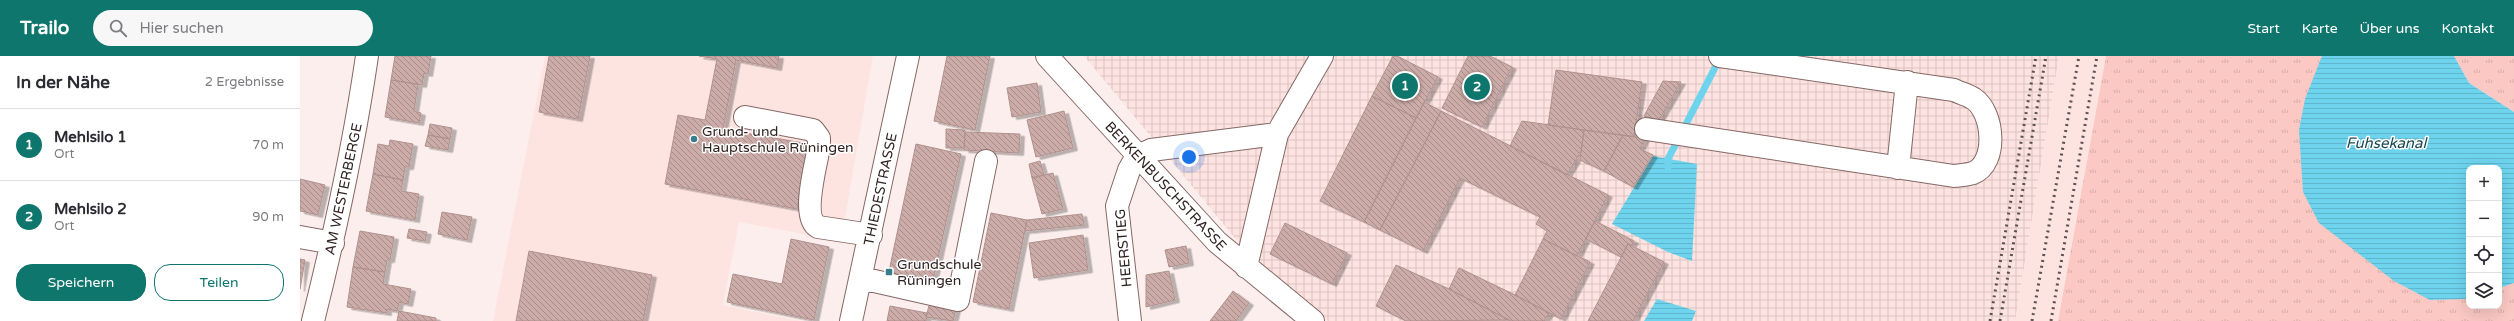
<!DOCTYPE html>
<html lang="de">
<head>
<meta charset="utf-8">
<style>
  body { margin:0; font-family:"Varela Round",sans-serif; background:#f7f7f7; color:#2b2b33 }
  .controls { position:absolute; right:12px; bottom:12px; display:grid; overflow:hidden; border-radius:8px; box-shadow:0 4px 16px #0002 }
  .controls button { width:36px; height:36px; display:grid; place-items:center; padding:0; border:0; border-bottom:1px solid #e1e1e2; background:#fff; color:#2b2b33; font:20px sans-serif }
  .you { position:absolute; left:889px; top:101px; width:14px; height:14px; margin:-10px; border:3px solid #fff; border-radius:50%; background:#1a73e8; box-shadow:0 0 0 6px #1a73e833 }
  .badge { display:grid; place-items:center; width:26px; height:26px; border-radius:50%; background:#0f766e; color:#fff; font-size:13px; font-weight:700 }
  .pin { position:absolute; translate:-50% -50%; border:2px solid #fff; box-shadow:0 1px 4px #0006 }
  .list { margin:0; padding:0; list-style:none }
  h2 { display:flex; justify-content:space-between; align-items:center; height:52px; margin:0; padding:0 16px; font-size:17px }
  h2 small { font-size:13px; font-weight:400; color:#7c7c81 }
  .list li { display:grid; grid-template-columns:26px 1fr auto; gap:12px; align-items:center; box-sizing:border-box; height:72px; padding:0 16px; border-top:1px solid #e1e1e2 }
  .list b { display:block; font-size:15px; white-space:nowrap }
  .list p { margin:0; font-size:13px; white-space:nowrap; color:#7c7c81 }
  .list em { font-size:13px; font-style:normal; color:#7c7c81 }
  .actions { display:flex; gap:8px; padding:12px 16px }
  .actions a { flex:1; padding:9px 0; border:1px solid #0f766e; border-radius:16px; text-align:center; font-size:14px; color:#0f766e }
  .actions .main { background:#0f766e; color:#fff }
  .icon { flex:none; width:22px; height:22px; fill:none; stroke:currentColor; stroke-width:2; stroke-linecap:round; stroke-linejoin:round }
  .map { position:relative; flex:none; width:2214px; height:265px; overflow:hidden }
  header { display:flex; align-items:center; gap:24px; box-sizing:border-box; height:56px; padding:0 20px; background:#0f766e; color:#fff }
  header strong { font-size:19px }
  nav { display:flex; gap:22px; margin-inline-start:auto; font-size:14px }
  .search { width:280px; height:36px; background:#f7f7f7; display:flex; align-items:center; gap:10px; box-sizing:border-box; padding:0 14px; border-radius:22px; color:#7c7c81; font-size:15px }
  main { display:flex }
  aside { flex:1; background:#fff }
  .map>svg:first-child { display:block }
  .built { fill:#fee4e1 }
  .industrial { fill:url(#industrial-grid) }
  .park { fill:url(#park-tufts) }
  .water { fill:url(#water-rules) }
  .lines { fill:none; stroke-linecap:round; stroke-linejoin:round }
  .stream { stroke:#6ed4ee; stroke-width:7 }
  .building { fill:url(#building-back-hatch); stroke:#b0918d; filter:url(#shadow) }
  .minor-casing { stroke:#856865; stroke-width:24 }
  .minor { stroke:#fff; stroke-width:22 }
  .rail { stroke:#5e5250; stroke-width:3; stroke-dasharray:2 4; stroke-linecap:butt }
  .poi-dot { fill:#397c8d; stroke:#fff; stroke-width:1.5 }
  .labels { text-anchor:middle; stroke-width:3; stroke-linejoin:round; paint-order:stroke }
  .poi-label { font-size:14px; fill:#302423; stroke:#fff; text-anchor:start }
  .street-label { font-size:14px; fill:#302423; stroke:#fff }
  .water-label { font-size:15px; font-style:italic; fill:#1b4854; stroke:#fff }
</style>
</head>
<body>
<header>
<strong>Trailo</strong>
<div class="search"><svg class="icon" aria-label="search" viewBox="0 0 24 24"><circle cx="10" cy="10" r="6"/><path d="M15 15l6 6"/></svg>Hier suchen</div>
<nav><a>Start</a><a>Karte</a><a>Über uns</a><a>Kontakt</a></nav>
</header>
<main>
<aside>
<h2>In der Nähe<small>2 Ergebnisse</small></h2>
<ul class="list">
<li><span class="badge">1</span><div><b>Mehlsilo 1</b><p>Ort</p></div><em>70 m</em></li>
<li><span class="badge">2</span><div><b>Mehlsilo 2</b><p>Ort</p></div><em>90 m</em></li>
</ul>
<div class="actions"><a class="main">Speichern</a><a>Teilen</a></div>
</aside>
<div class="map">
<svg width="2214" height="265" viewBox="0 0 2214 265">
  <defs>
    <pattern id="industrial-grid" width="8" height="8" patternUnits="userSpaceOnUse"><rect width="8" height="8" fill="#fee4e1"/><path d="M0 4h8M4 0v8" fill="none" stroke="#dac3c1"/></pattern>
    <pattern id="park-tufts" width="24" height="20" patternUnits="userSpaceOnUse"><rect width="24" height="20" fill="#fbc8c3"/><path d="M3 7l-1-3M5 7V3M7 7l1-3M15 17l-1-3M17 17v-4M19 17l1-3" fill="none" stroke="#d7aca7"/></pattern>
    <pattern id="water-rules" width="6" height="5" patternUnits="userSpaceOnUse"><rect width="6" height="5" fill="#6ed4ee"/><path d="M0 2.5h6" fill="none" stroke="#60b6cc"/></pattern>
    <pattern id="building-back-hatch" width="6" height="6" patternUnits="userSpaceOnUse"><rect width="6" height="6" fill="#ccaca8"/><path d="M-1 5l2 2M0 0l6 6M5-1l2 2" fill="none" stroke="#a68c88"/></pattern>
    <filter id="shadow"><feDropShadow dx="4.5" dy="2.5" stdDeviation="0" flood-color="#0004"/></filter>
  </defs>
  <rect width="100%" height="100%" fill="#fceeec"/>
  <!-- built -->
  <path class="built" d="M245 0H573L541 185 439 166 423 249 501 265H193Z
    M1759 0H1806L1758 265H1715Z"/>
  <!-- industrial -->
  <path class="industrial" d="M784 0H1759L1715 265H1028L964 217Z"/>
  <!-- park -->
  <path class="park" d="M1806 0H2022L1999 74 2130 244 2169 242V250H2199V232L2214 227V265H1758Z
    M2154 0H2214V56L2169 27Z"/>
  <!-- water -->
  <path class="water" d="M2022 0H2154L2169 27 2214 56V227L2199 232V112H2169V242L2166 243 2130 244 2094 225 2019 167 2003 136 1999 74 2005 43Z
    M1353 100 1397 108 1392 205 1368 196 1312 168Z
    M1357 243 1396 255 1392 265H1344Z"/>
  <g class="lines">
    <!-- stream -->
    <path class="stream" d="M1368 111V103L1420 2"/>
  </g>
  <!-- building -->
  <path class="building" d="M95 0H131L128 18 124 17 122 29 91 24Z
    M249 0H290L278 63 239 56Z
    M399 0H479L477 12 436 4 423 73 509 88 497 153 365 128 378 59 405 64 417 3Z
    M647 0H690L675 74 634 65Z
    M1093 0H1097L1138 21 1116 62 1072 40Z
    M1168 0H1190L1212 11 1182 71 1142 52Z
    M1256 14 1342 26 1334 81 1248 69Z
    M91 24 118 28 114 55 121 57 119 67 85 61Z
    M1363 25 1381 26 1359 64 1344 60Z
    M737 27 741 56 712 61 707 32Z
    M1072 40 1116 62 1064 166 1020 145Z
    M1124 46 1141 55 1080 174 1064 166Z
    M764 55 773 92 736 101 727 64Z
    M1141 55 1308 139 1277 200 1243 183 1247 175 1236 168 1240 161 1160 122 1123 195 1080 174Z
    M1222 65 1284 74 1281 95 1267 119 1210 90Z
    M130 68 152 72 150 83 128 79Z
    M646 73 665 74 664 92H646Z
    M1284 74 1323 79 1304 115 1280 104Z
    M665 76 720 78 719 97 664 94Z
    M128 79 150 83 148 94 125 90Z
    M1323 79 1345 82 1340 93 1353 99 1333 131 1304 115Z
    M90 84 113 88 109 111H105L103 124 73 118 78 88 89 90Z
    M616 88 661 98 632 229 588 220Z
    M740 105 744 119 732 122 729 108Z
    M753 117 763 153 742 158 732 122Z
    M73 118 103 124 101 135 119 138 115 164 66 155Z
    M0 123 25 129 18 159 0 155Z
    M142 156 172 161 167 184 138 178Z
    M691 157 727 164 709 253 673 246Z
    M782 158 784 169 725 175 727 164Z
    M1295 165 1334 185 1332 189 1328 188 1321 201 1286 183Z
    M985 167 1047 197 1032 228 970 198Z
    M109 173 127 176 125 185 107 182Z
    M60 175 94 181 90 204H87L85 216 53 211Z
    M783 179 788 214 734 222 729 187Z
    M491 183 529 191 514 264 427 246 433 218 482 228Z
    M1243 183 1290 206 1261 263 1215 239Z
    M1328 188 1364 206 1333 265H1288Z
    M886 190 889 207 869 211 865 194Z
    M229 195 352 219 343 265H216Z
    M0 203 5 204 0 233Z
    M1096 209 1149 233 1209 264 1106 265 1076 250Z
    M53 211 85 216 83 228 111 233 108 248 99 246 97 255 87 253V257L47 251Z
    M1159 212 1215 239 1249 257 1244 265H1211L1149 233Z
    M869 215 875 244 846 251V219Z
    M933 235 949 247 936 265H910Z
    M630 246 656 253 653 265 626 261Z
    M590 250 627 257 626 265H587Z
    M99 255 136 262V265H97Z"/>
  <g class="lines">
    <defs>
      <path id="minor" d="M747 0 917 186 1013 265
        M445 61 513 74 519 82V91C516 109 501 161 518 171L571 179
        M1346 73 1654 120C1660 119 1667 119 1673 117 1698 107 1694 57 1674 43 1668 39 1660 37 1654 34L1420 0
        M1598 112 1607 26
        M0 181 33 187
        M946 211 977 78
        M561 222 658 244 686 105
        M13 265C35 177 54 89 67 0
        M551 265 608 0
        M830 265 817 150 829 114 837 100 851 94 977 78 1022 0"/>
    </defs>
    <!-- minor casing -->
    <use href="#minor" class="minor-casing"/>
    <!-- minor -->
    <use href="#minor" class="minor"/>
    <!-- rail -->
    <path class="rail" d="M1690 265 1736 0
      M1700 265 1746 0
      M1732 265 1779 0
      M1751 265 1797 0"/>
  </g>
  <!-- markers -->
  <g class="poi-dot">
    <circle cx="394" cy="83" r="4"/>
    <rect x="585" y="212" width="8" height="8" rx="2"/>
  </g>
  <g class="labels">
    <!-- poi labels -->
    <g class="poi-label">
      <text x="402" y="80">Grund- und<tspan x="402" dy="16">Hauptschule Rüningen</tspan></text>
      <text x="597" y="213">Grundschule<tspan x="597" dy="16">Rüningen</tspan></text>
    </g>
    <!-- street labels -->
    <g class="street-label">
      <text transform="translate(866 130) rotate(47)" y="5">BERKENBUSCHSTRASSE</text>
      <text transform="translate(43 133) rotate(-78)" y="5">AM WESTERBERGE</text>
      <text transform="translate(580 133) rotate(-78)" y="5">THIEDESTRASSE</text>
      <text transform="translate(823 192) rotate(-95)" y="5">HEERSTIEG</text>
    </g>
    <!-- water labels -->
    <g class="water-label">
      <text x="2086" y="92">Fuhsekanal</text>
    </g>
  </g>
</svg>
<div class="controls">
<button>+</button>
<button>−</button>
<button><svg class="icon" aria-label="locate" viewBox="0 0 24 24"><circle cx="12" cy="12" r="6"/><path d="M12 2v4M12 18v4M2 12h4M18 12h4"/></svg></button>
<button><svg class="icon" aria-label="layers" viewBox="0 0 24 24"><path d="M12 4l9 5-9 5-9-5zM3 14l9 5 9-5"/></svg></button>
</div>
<div class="you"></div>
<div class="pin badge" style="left:1105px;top:30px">1</div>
<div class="pin badge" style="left:1177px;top:31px">2</div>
</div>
</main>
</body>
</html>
